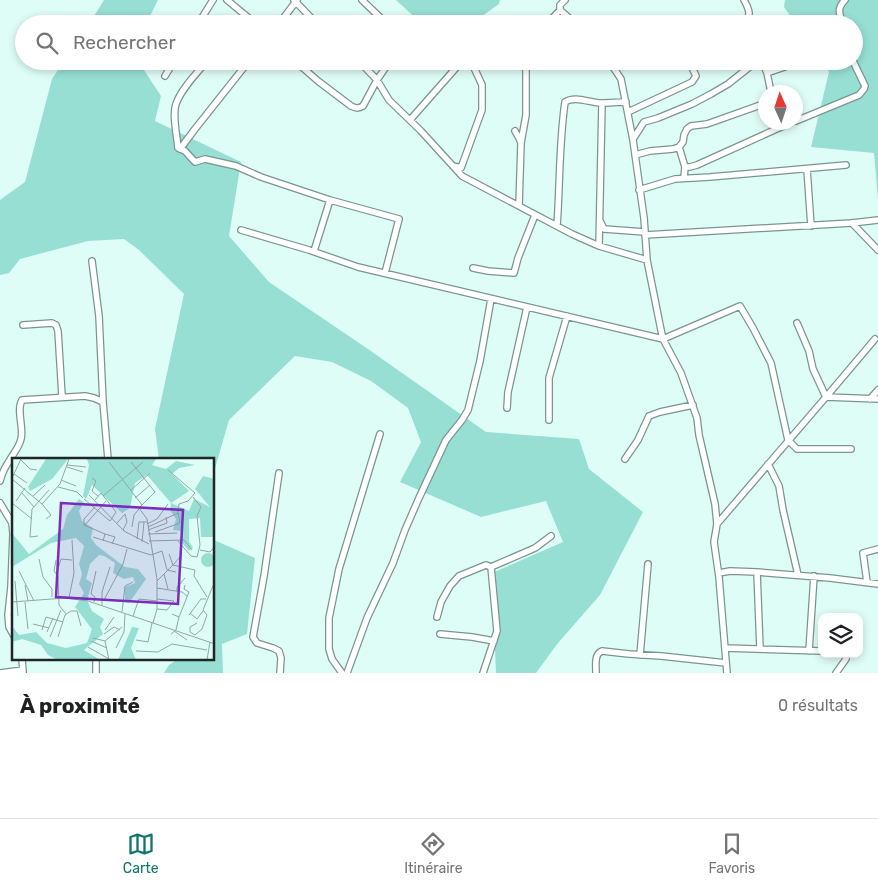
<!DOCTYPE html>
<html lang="fr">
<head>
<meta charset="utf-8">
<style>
  body { margin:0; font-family:Rubik,sans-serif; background:#f6f6f6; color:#202124 }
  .controls { position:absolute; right:15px; bottom:15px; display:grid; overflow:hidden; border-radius:10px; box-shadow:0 2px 8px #0003 }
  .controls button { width:45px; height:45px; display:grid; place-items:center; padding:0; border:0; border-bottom:1px solid #e0e0e0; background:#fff; color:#202124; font:25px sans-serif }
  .compass { position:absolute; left:758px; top:85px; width:45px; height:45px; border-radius:50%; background:#fff; box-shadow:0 2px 8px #0003; rotate:357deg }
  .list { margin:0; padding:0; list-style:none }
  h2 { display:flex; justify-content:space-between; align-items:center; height:65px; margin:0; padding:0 20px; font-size:21px }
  h2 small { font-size:16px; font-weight:400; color:#757577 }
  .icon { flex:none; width:28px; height:28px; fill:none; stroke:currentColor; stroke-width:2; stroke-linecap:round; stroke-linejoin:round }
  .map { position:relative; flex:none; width:878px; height:673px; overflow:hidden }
  .search { position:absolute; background:#fff; box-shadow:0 2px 8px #0003; left:15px; right:15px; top:15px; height:55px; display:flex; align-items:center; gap:12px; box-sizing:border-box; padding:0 18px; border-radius:28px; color:#757577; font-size:19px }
  .sheet { height:145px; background:#fff }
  nav { display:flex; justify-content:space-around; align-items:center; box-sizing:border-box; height:70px; border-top:1px solid #e0e0e0; background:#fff; font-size:14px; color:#757577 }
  nav a { display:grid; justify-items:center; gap:2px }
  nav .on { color:#0f766e }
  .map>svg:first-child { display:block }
  .green { fill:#97dfd3 }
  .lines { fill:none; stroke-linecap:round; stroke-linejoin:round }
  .minor-casing { stroke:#7a9590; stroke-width:8 }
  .minor { stroke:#fff; stroke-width:5.5 }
  .inset-road { fill:none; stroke:#91a8a3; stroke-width:1 }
  .view { fill:#7b2cbf; fill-opacity:0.15; stroke:#7b2cbf; stroke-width:2.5 }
  .inset-edge { fill:none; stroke:#1d2826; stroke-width:2.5 }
</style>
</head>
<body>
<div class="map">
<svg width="878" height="673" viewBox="0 0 878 673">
  <rect width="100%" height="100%" fill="#dffdf7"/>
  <!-- green -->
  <path class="green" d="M104 0H158L146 24H89Z
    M396 0H500L499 4 471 24H422Z
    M785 0H878V200L874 153 811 147 829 72 822 61H854V24H796L784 7Z
    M64 61H138L161 96 155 121 241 162 229 236 269 282 368 349 486 432 579 439 589 469 643 512 600 595 558 643 536 673H496L492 573 563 542 546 501 481 517 400 482 421 442 408 408 371 381 332 362 295 356 229 420 214 472V459H159L155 429 184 294 139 250 124 239 88 241 20 259 9 273 0 275V200L25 182 52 79Z
    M214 540 255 558 247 634 222 644 223 673H164L169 665 178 659H214Z"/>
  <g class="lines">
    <defs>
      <path id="minor" d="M227 0 256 24
        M294 0 317 24
        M362 0 387 24
        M565 0 560 5V10L576 24
        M198 24 213 0
        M236 24 244 14
        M279 24 297 0
        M547 24 560 10
        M742 24C753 17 749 9 744 0
        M842 24C840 13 836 9 845 0
        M207 61C197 73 181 89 176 104 172 115 177 135 178 148L185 151 195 162 205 159 236 166 261 177 330 200
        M295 61 318 81 351 106C355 108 358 109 363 106L377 80 390 61
        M359 61 377 80 389 100 421 131 462 176 572 234 599 246 647 260
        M609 61 621 79 633 140 644 218 647 260 661 330 663 339 681 373 697 418 699 435 715 504 717 524 714 542 719 577 727 673
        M762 61 767 73 771 92
        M767 73 802 61
        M165 76 174 61
        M628 112 692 82 696 76 689 61
        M410 120 462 61
        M796 121 859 95 864 89 865 86 853 61
        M515 131 519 138 521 143 519 206
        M633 139 644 122 658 118 692 104 711 94 728 84 757 61
        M521 143 526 115V61
        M679 147 685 167 684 178
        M180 149 195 129 249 61
        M635 155 650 151 673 149 679 147 683 142 684 135 687 129 691 126 707 124 766 103
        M453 166 461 168 482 110V85L471 61
        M685 167H690L697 165 792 122
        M807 169 811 226
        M639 190 675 179 710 177 846 165
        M600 221 604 229 645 232
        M852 223 878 250
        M557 226C560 185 559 143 565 102 575 95 590 103 601 103 609 103 618 102 626 102
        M241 230 309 250 358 267 663 339 740 306 753 328 771 363 788 440 797 449H851
        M645 235 852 223 878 220
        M599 246 602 103
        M314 251 330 200 399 219 385 273
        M92 261 99 316 103 402 108 459
        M473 268 488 271 514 273 518 258 535 215
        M797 323 809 351 813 369 826 397 875 339
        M23 325 52 323 56 325 58 331 62 396
        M870 399 878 390
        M507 408 508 392 527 307
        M549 420V378L567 316
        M625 459 638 440 649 416 660 412 693 405
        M768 464 779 486 783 510 798 575
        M279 473 264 576 253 637 257 643 273 648 279 651 281 658 280 673
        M0 481C2 474 4 468 8 463 12 455 19 448 21 439 24 427 16 410 22 400L85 396 94 398 103 402
        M0 503 12 523 13 534 11 587 8 615 9 627 14 636
        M717 524 826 397 878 399
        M757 572 760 649
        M719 573 730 571 757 572 830 578 878 584
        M867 582 863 553 878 549
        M437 617 441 602 450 586 459 576 486 565 491 567
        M440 634 472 637 494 641
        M725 648 822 651
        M809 651 814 576
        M640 655 648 564
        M22 659 23 672
        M96 659V673
        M0 673 23 670
        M342 673 332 659 329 649V618L339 569 380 434
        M347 673 367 618 393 563 405 530 419 498 446 440 462 420 468 410 480 361 491 299
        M483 673 497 631 491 567 535 548 551 536
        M596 673C596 665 594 654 602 651L629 654 661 656 726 663
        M836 673 846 659V654"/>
    </defs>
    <!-- minor casing -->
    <use href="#minor" class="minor-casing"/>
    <!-- minor -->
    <use href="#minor" class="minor"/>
  </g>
  <!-- overview -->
  <g transform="translate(12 458)">
    <rect width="202" height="202" fill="#dffdf7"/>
    <path d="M34 1H56L40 21 18 33 16 29ZM75 1H144L140 7 154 11 164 3 183 7 167 10 160 16 177 33 159 45 177 53 182 41 198 49 183 31 191 18 202 21V79H189L188 60 177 61V84L181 89 177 93 170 85 169 73 161 72 164 61 158 52 159 45 135 17 123 25 118 50 110 55 80 27 74 41 71 38 77 7ZM67 41 72 44 67 53 70 63 81 70 79 80 84 87 113 109 126 111 134 121 117 145 113 144V129L123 125 121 119 112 121 101 115 103 105 92 98 87 97 78 106 74 121 80 125 75 142 80 153 92 161 88 169 91 176 72 192 88 202H46L36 197 29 187 10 181 0 184V168L7 177 24 174 35 185 54 190 75 185 80 171 63 149 72 135 67 126 70 116 67 106 72 88 64 80 39 85 0 109V75L17 96 51 71 55 57ZM189 102a7 7 0 1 1 14 0a7 7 0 1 1-14 0ZM120 169 127 170 119 190 124 202H106Z" fill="#97dfd3"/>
    <path class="inset-road" d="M8 1 18 11 25 12M97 4 130 47M119 4 143 34 127 50 135 61 145 121V151L141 165M55 7 74 9M55 9 71 14M2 16 15 25M0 20 9 1M80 20 84 23 80 33 86 38M0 21 30 46 39 57 34 61M49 22 64 28M46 29 65 34 71 40M118 33 138 15M10 35 22 49M77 37 112 73 137 86M21 38 33 27M91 38 131 4M123 40 138 27M72 41 98 63 104 54 89 35 83 42M4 43 13 30M0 45 20 61M30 46 48 26 57 1M83 49 72 61V67L93 76M105 65 113 56 115 64 111 72M135 66 145 61 156 46M73 67 94 43M120 69 122 57 127 51M136 69 166 55 167 46 176 43 183 35 156 12M136 72 155 65 154 59M143 74 168 65 166 55M136 76 165 75M26 78 18 79 20 51 37 32M81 79 139 97 150 93 155 112 164 114M125 81 127 64H135M91 83 93 76 103 79 100 86M137 83 172 82 180 92M166 83 179 98 185 99 188 87 185 58 189 49 181 39M130 84 132 64M188 92 198 94 203 88M157 96 161 107 168 99M27 101 31 119 40 131V139M44 102 42 113 46 118 47 147 54 156M7 113 22 143M45 114 49 101 60 102M152 116 156 131M3 123 6 158M145 123 161 107 183 112 182 118 186 124M185 123 195 139M13 127 16 143M145 130 170 134 175 138M165 133V129L173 120M57 140 62 115 60 82M145 141 162 143 155 152 145 151M92 142 111 106 115 91M0 144 53 140 76 143 203 186M13 144 16 171M82 144 83 139 79 136 84 113M90 147V134L98 109M110 154 113 128 121 124M178 155 185 161 191 153M177 157 189 141H194M121 158 127 141 145 143M167 159 177 134 172 131 173 127M21 166 37 170M30 172 34 159 51 164M93 172 102 159M162 173 175 182M35 174 41 160M92 176 102 169 108 172M159 176 164 172 167 159 160 156M183 177 190 171 195 157 191 152 203 123M183 177 178 174V169L185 165M38 179 49 152M46 179 53 157 59 153H65L69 168M81 180 93 183 110 169M124 182 136 184 140 165M79 183 95 190M93 183 97 202M76 189 97 201M104 190 112 174 113 156M124 193 146 194 160 186 195 192M195 202 198 184"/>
    <path class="view" d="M49 45 171 52 166 146 44 139Z"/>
    <rect width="202" height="202" class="inset-edge"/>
  </g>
</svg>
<div class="controls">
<button><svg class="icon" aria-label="layers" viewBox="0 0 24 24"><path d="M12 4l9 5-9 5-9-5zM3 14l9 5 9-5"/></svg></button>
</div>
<svg class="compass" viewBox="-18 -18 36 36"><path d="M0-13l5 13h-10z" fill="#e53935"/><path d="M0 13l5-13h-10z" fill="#757577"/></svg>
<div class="search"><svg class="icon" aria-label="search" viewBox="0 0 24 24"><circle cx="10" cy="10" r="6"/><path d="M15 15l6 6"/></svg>Rechercher</div>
</div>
<section class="sheet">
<h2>À proximité<small>0 résultats</small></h2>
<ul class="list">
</ul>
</section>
<nav>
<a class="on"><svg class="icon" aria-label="map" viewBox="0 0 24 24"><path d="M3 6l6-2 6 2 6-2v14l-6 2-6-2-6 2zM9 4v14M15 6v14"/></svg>Carte</a>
<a><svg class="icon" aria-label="directions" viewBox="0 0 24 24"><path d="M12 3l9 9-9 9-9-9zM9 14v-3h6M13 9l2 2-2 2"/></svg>Itinéraire</a>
<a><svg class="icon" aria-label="saved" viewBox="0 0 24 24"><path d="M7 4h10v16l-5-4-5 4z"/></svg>Favoris</a>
</nav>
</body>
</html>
